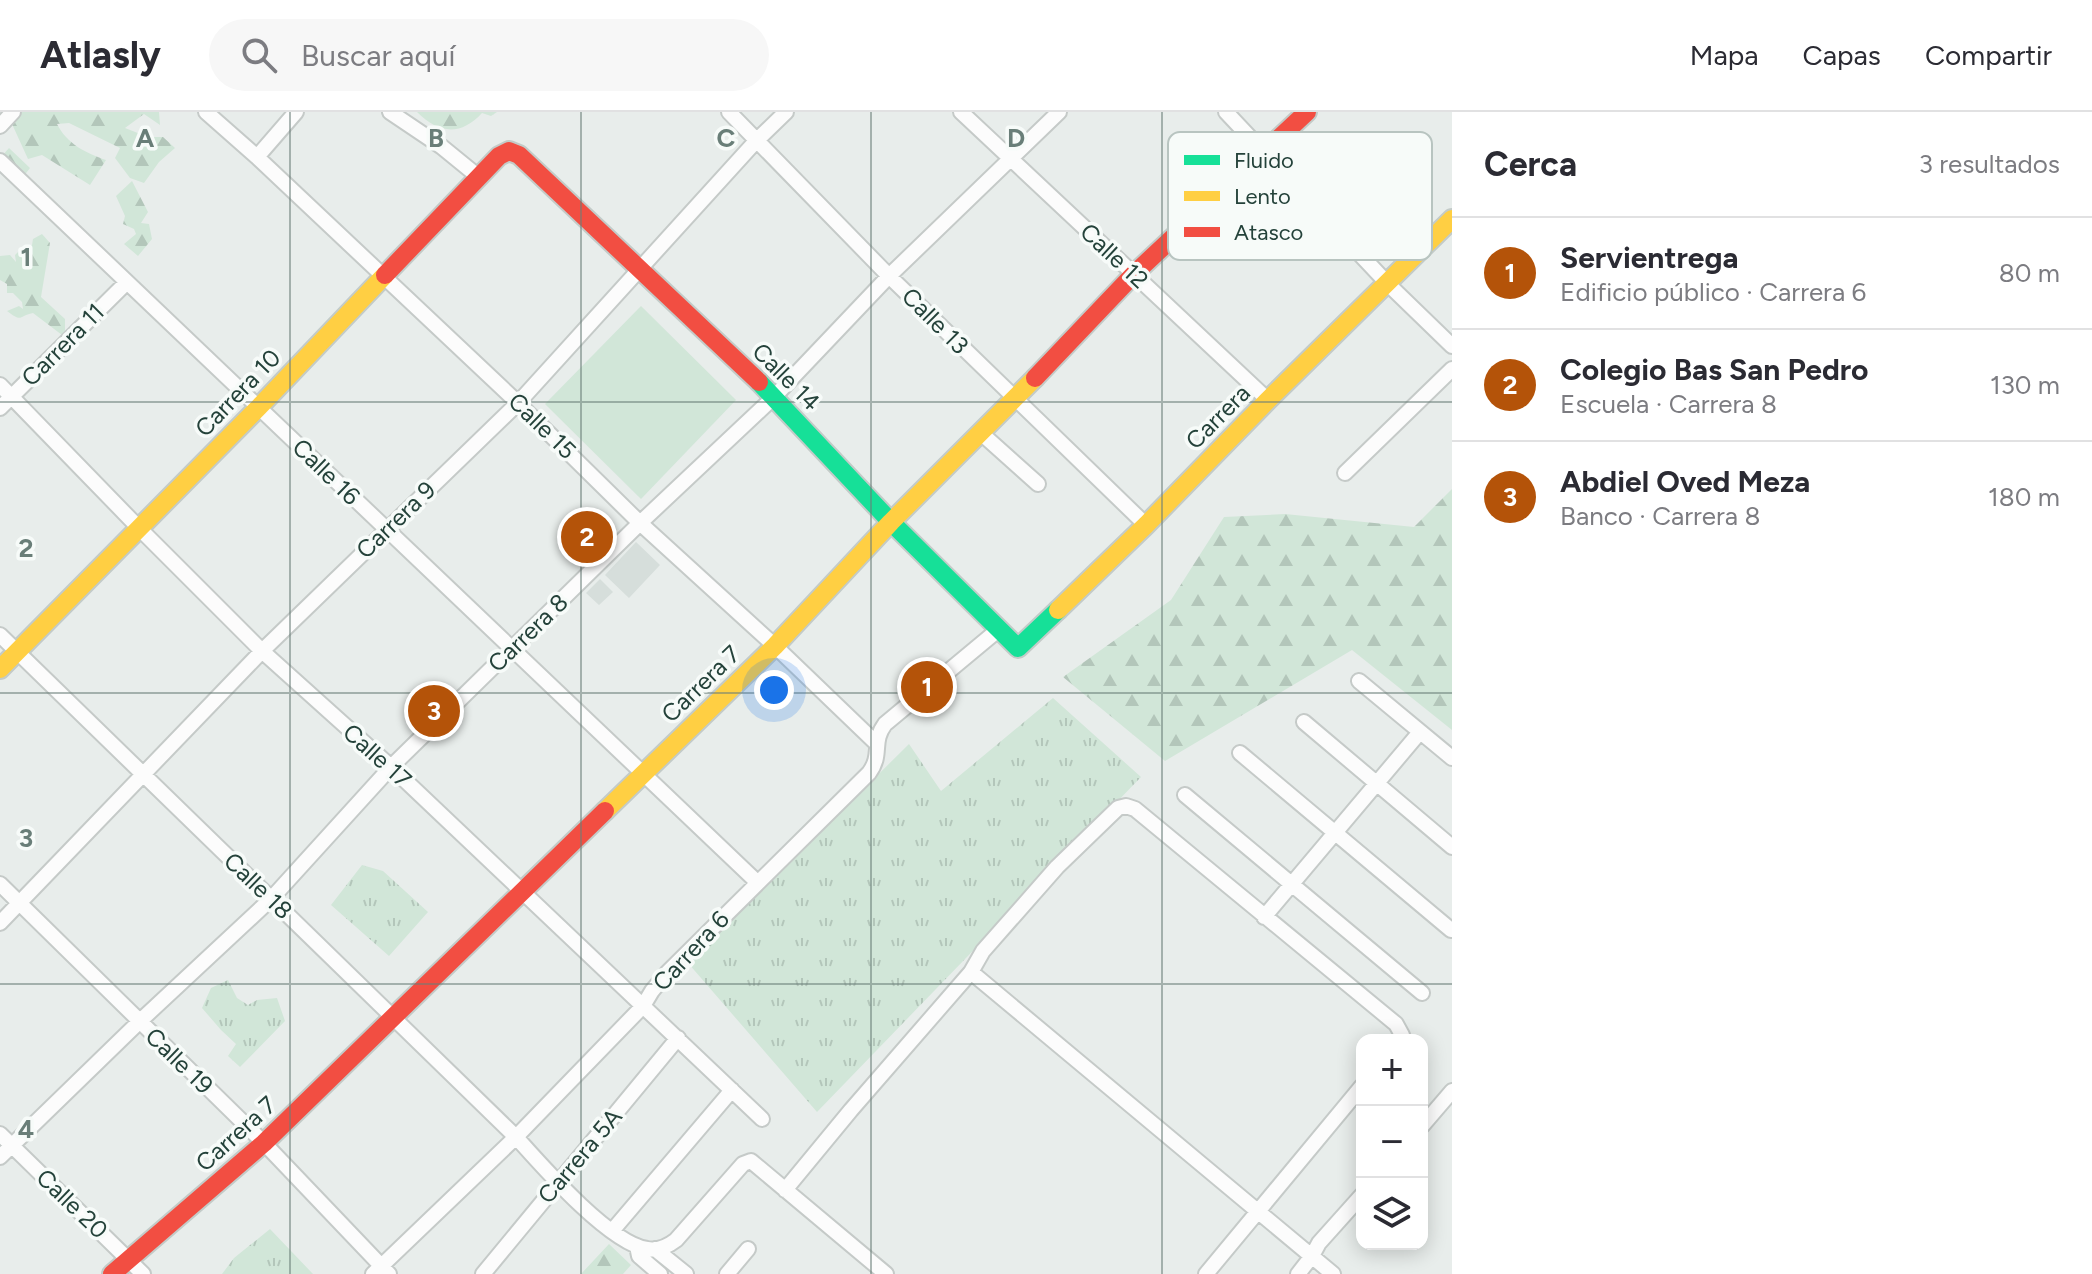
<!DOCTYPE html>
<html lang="es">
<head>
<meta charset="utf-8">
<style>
  body { margin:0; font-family:Figtree,sans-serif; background:#f7f7f7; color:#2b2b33 }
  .controls { position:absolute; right:24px; bottom:24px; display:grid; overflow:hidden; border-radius:16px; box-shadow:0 4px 20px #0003 }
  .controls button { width:72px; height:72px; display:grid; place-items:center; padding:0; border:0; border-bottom:2px solid #e1e1e2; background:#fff; color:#2b2b33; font:40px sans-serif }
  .you { position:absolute; left:774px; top:578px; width:28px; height:28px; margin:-20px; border:6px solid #fff; border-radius:50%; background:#1a73e8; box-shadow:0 0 0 12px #1a73e833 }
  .badge { display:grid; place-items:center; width:52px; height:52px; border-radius:50%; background:#b45309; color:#fff; font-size:26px; font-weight:700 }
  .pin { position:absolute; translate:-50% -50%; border:4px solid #fff; box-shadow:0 2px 8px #0006 }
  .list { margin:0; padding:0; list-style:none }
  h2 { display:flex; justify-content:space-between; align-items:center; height:104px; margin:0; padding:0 32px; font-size:34px }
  h2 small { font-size:26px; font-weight:400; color:#7c7c81 }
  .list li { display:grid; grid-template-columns:52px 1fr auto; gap:24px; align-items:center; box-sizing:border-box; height:112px; padding:0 32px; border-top:2px solid #e1e1e2 }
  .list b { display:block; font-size:30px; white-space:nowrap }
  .list p { margin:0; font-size:26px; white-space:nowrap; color:#7c7c81 }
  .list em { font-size:26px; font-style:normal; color:#7c7c81 }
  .icon { flex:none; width:44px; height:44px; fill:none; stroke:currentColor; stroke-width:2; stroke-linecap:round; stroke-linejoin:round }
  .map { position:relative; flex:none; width:1452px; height:1162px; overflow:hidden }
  header { display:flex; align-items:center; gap:48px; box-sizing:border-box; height:112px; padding:0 40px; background:#fff; border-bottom:2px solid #e1e1e2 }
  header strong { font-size:38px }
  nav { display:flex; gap:44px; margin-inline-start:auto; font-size:28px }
  .search { width:560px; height:72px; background:#f7f7f7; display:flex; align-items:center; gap:20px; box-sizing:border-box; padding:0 28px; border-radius:44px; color:#7c7c81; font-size:30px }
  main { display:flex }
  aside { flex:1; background:#fff }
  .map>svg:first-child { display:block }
  .built { fill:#d6dedb }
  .grass { fill:url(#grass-tufts) }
  .forest { fill:url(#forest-firs) }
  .pitch { fill:#d1e6d8 }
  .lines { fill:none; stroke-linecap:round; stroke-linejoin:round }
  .street-casing { stroke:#c5cac8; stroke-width:18 }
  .fast-casing { stroke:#c3cbc8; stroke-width:22 }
  .slow-casing { stroke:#c3cbc8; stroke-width:22 }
  .jam-casing { stroke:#c3cbc8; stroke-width:22 }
  .street { stroke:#fcfcfc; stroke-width:14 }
  .fast { stroke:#16e098; stroke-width:18 }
  .slow { stroke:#ffcf43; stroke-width:18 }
  .jam { stroke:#f24e42; stroke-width:18 }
  .grid { fill:none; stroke:#697e78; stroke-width:2; stroke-opacity:0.55 }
  .labels { text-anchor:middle; stroke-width:7; stroke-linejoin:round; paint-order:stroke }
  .street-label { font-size:24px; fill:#24423a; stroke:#f7fbf9 }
  .key { fill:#f7fbf9; stroke:#b8c4c0; stroke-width:2 }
  .key-label { font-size:22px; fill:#24423a }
  .grid-label { font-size:26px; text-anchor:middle; font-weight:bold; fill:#697e78; stroke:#f7fbf9; stroke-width:7; stroke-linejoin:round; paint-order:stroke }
</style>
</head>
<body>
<header>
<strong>Atlasly</strong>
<div class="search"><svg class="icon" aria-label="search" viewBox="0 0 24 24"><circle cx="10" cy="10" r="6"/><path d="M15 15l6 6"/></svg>Buscar aquí</div>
<nav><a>Mapa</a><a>Capas</a><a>Compartir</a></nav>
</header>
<main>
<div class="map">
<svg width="1452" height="1162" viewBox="0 0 1452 1162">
  <defs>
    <pattern id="grass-tufts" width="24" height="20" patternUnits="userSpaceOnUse" patternTransform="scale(2)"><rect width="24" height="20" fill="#d1e6d8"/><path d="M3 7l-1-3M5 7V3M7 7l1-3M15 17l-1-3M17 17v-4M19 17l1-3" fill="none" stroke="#b3c6ba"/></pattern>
    <pattern id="forest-firs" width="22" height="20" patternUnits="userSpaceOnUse" patternTransform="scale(2)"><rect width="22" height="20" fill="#d1e6d8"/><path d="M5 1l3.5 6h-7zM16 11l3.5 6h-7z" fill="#b3c6ba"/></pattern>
  </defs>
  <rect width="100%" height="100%" fill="#e8edeb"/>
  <!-- built -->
  <path class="built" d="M636 430 660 453 629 486 605 463Z
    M600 467 613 480 599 493 586 481Z"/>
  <!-- grass -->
  <path class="grass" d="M1053 586 1141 665 817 1000 688 851 909 632 941 679Z
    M362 753 383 759 428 800 389 844 331 793Z
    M228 868 237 886 248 893 257 888 277 886 285 909 240 955 228 944 236 932 221 918 202 896 211 876Z
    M270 1117 313 1162H222L234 1146Z"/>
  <!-- forest -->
  <path class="forest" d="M22 0H159L160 13 144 2 125 16 148 25H163L175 36 159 50 144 71 130 66 115 46 120 36 69 11 57 12C67 32 86 41 106 48L90 73 42 43 28 47 12 12Z
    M417 0H497L491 4 482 1C461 24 439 22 417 0Z
    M9 36 30 56 23 65 1 45Z
    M132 69 148 100 141 111 149 112 152 127 138 144 124 132 136 122 134 117 123 112 125 104 116 84Z
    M42 122 50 131 41 185 65 207V219L62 223 33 201C18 204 23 211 7 199L19 194 23 197 22 190 13 181H7V172L0 168V144L10 143 16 150 15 143 20 138 27 142 26 134 32 133 33 127Z
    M1452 377V618L1352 538 1165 649 1063 565 1171 488 1224 405 1285 402 1414 415Z
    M609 1132 631 1153 623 1162H581Z"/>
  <!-- pitch -->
  <path class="pitch" d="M641 194 736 288 641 387 545 292Z"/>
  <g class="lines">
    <defs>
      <path id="street" d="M206 0 257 45 518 291 640 411 775 534 876 631
        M390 0 442 35 480 66
        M729 0 889 164 1146 413
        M961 0 1268 288
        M1226 0 1388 172 1452 234
        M0 14 13 0
        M257 45 296 0
        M0 49 757 770
        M0 273 139 416 262 539 391 655 762 1007
        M0 296 127 170
        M981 321 1038 372
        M1345 361 1452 257
        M0 523 516 1025C542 1054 609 1131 647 1137 658 1139 667 1135 676 1128L743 1052 751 1049 886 1162
        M1359 569 1452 646
        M1304 610 1452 735
        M1240 641 1451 818
        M1185 683 1422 881
        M0 772 264 1031 389 1162
        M1264 805 1420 620
        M0 811 262 539 518 291 756 29 786 0
        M971 860 1333 1162
        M1422 1014 1452 979
        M0 1022 143 1162
        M0 1045 139 910 271 787 391 655 640 411 774 285 889 164 1059 0
        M785 1078 851 998 971 860 983 839 1057 755 1118 696 1126 694 1135 697 1396 912 1402 923 1399 928
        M612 1119 732 978
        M637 1134 639 1144 660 1162
        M655 1137 686 1162
        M373 1162 516 1025 643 894 652 879 667 861 869 661C883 642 871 631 885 612L998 518
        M483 1162 678 926
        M727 1162 748 1137
        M1206 1162 1362 974
        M1298 1162 1312 1144 1319 1131 1362 1083"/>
      <path id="fast" d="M759 270 891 410 1018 536 1058 498"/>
      <path id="slow" d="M1058 498 1146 413 1268 288 1452 107
        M0 557 259 295 385 163
        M605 699 775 534 891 410 1035 266"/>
      <path id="jam" d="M385 163 499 44 509 39 519 43 759 270
        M1035 266 1134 162 1307 0
        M112 1162 264 1031 605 699"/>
    </defs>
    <!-- street casing -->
    <use href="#street" class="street-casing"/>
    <!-- fast casing -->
    <use href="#fast" class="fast-casing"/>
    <!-- slow casing -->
    <use href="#slow" class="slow-casing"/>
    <!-- jam casing -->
    <use href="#jam" class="jam-casing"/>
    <!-- street -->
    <use href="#street" class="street"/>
    <!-- fast -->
    <use href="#fast" class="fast"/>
    <!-- slow -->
    <use href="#slow" class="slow"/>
    <!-- jam -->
    <use href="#jam" class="jam"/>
  </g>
  <!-- grid -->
  <path class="grid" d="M290 0V1162M581 0V1162M871 0V1162M1162 0V1162M0 290H1452M0 581H1452M0 872H1452"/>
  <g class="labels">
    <!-- street labels -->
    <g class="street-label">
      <text transform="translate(1114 144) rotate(43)" y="8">Calle 12</text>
      <text transform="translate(935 209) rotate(45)" y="8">Calle 13</text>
      <text transform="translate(63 233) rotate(-45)" y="8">Carrera 11</text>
      <text transform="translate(786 265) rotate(45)" y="8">Calle 14</text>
      <text transform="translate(238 281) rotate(-46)" y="8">Carrera 10</text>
      <text transform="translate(1218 305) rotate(-45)" y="8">Carrera</text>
      <text transform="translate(542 314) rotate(44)" y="8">Calle 15</text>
      <text transform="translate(326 360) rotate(44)" y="8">Calle 16</text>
      <text transform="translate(396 408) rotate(-44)" y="8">Carrera 9</text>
      <text transform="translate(528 521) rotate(-44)" y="8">Carrera 8</text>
      <text transform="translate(701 572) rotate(-44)" y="8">Carrera 7</text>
      <text transform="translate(377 644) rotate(42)" y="8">Calle 17</text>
      <text transform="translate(258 774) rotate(44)" y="8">Calle 18</text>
      <text transform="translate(691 839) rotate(-47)" y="8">Carrera 6</text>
      <text transform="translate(179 949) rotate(44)" y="8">Calle 19</text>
      <text transform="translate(236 1022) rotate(-42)" y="8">Carrera 7</text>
      <text transform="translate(580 1044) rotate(-50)" y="8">Carrera 5A</text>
      <text transform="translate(72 1092) rotate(44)" y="8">Calle 20</text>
    </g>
  </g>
  <!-- legend -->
  <rect x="1168" y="20" width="264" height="128" rx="12" class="key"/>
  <rect x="1184" y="43" width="36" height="10" fill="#16e098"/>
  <rect x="1184" y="79" width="36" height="10" fill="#ffcf43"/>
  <rect x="1184" y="115" width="36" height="10" fill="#f24e42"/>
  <g class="key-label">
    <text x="1234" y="56">Fluido</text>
    <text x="1234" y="92">Lento</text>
    <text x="1234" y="128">Atasco</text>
  </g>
  <g class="grid-label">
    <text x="145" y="35">A</text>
    <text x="436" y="35">B</text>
    <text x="726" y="35">C</text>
    <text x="1016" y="35">D</text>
    <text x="26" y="154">1</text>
    <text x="26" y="445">2</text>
    <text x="26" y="735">3</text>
    <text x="26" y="1026">4</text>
  </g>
</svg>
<div class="controls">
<button>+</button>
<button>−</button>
<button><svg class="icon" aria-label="layers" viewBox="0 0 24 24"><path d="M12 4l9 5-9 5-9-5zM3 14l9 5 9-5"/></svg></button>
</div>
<div class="you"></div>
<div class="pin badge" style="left:927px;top:575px">1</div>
<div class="pin badge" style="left:587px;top:425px">2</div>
<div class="pin badge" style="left:434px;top:599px">3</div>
</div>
<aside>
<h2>Cerca<small>3 resultados</small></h2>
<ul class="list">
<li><span class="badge">1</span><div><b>Servientrega</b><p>Edificio público · Carrera 6</p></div><em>80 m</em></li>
<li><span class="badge">2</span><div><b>Colegio Bas San Pedro</b><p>Escuela · Carrera 8</p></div><em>130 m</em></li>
<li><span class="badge">3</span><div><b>Abdiel Oved Meza</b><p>Banco · Carrera 8</p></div><em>180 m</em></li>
</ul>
</aside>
</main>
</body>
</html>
